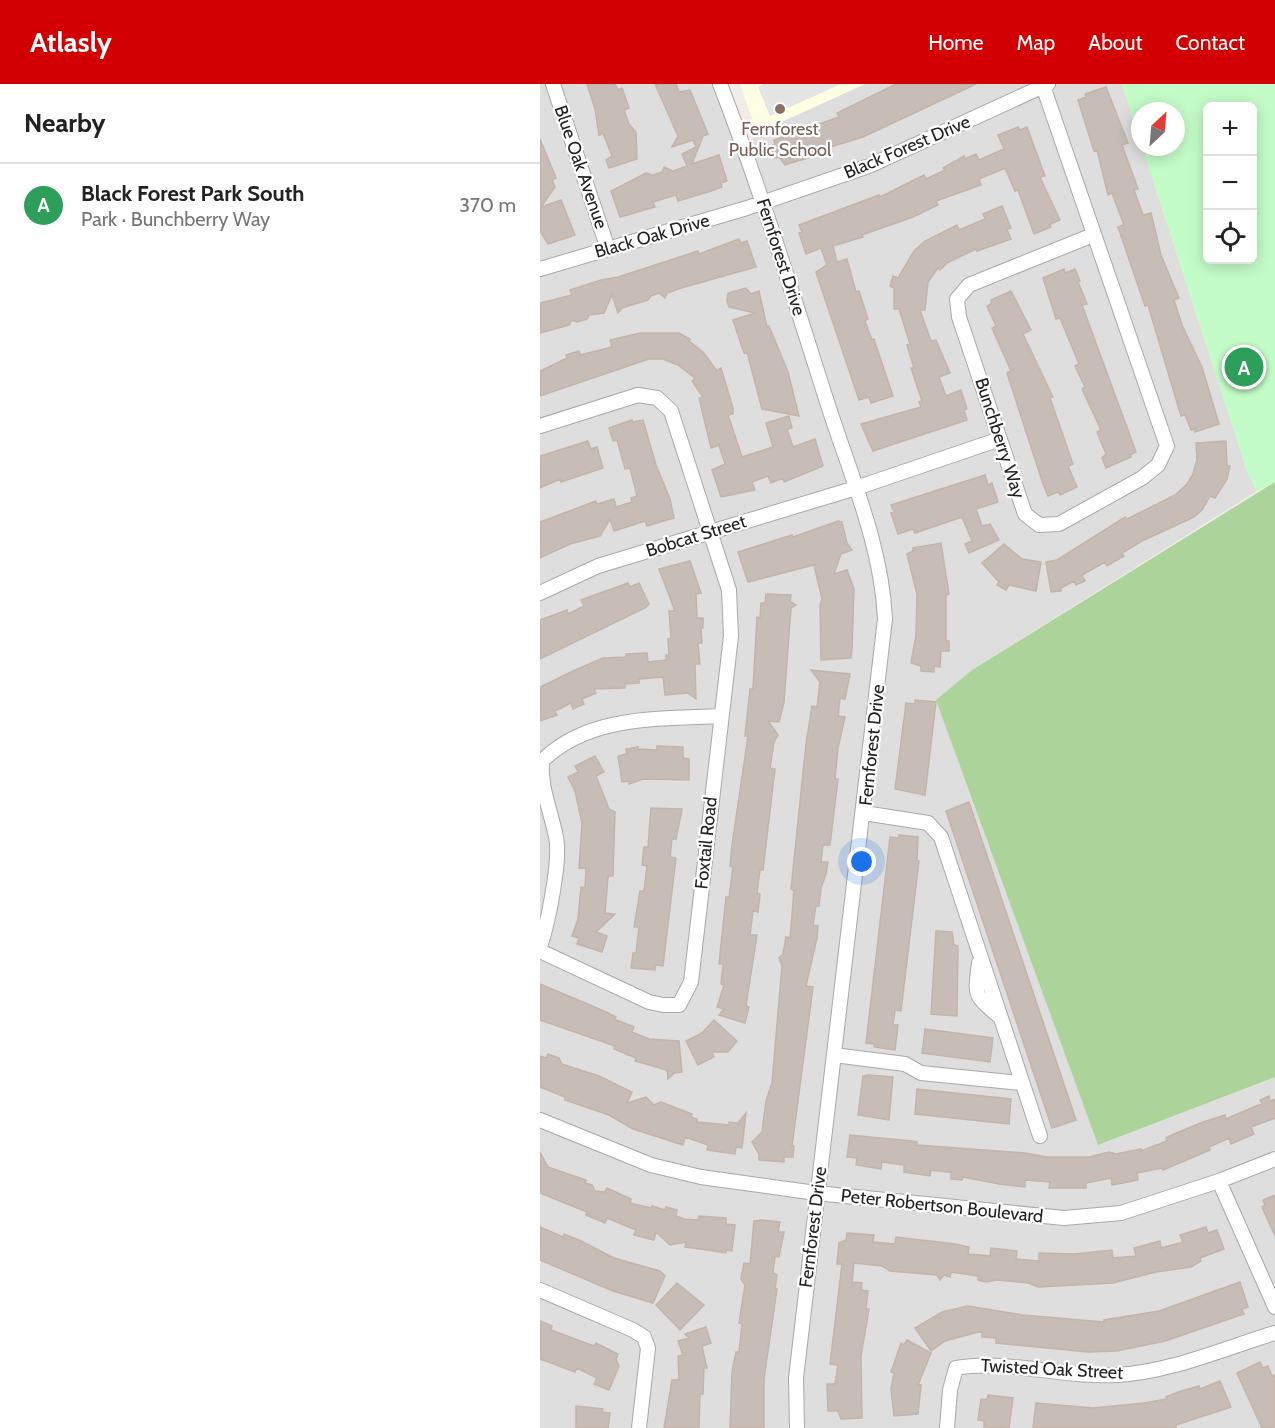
<!DOCTYPE html>
<html lang="en">
<head>
<meta charset="utf-8">
<style>
  body { margin:0; font-family:Cabin,sans-serif; background:#f6f6f6; color:#222 }
  .controls { position:absolute; right:18px; top:18px; display:grid; overflow:hidden; border-radius:9px; box-shadow:0 3px 15px #0003 }
  .controls button { width:54px; height:54px; display:grid; place-items:center; padding:0; border:0; border-bottom:2px solid #e0e0e0; background:#fff; color:#222; font:30px sans-serif }
  .compass { position:absolute; left:591px; top:18px; width:54px; height:54px; border-radius:50%; background:#fff; box-shadow:0 3px 15px #0003; rotate:26deg }
  .you { position:absolute; left:322px; top:778px; width:21px; height:21px; margin:-15px; border:4px solid #fff; border-radius:50%; background:#1a73e8; box-shadow:0 0 0 9px #1a73e833 }
  .badge { display:grid; place-items:center; width:39px; height:39px; border-radius:50%; background:#d20002; color:#fff; font-size:20px; font-weight:700 }
  .pin { position:absolute; translate:-50% -50%; border:3px solid #fff; box-shadow:0 2px 6px #0006 }
  .list { margin:0; padding:0; list-style:none }
  h2 { display:flex; justify-content:space-between; align-items:center; height:78px; margin:0; padding:0 24px; font-size:26px }
  h2 small { font-size:20px; font-weight:400; color:#767676 }
  .list li { display:grid; grid-template-columns:39px 1fr auto; gap:18px; align-items:center; box-sizing:border-box; height:84px; padding:0 24px; border-top:2px solid #e0e0e0 }
  .list b { display:block; font-size:22px; white-space:nowrap }
  .list p { margin:0; font-size:20px; white-space:nowrap; color:#767676 }
  .list em { font-size:20px; font-style:normal; color:#767676 }
  .icon { flex:none; width:33px; height:33px; fill:none; stroke:currentColor; stroke-width:2; stroke-linecap:round; stroke-linejoin:round }
  .map { position:relative; flex:none; width:735px; height:1344px; overflow:hidden }
  header { display:flex; align-items:center; gap:36px; box-sizing:border-box; height:84px; padding:0 30px; background:#d20002; color:#fff }
  header strong { font-size:28px }
  nav { display:flex; gap:33px; margin-inline-start:auto; font-size:21px }
  main { display:flex }
  aside { flex:1; background:#fff }
  .map>svg:first-child { display:block }
  .residential { fill:#dfdede }
  .education { fill:#ffffe3 }
  .forest { fill:#abd39a }
  .park { fill:#c3fcc7; fill-rule:evenodd }
  .parking { fill:#e5e5e5 }
  .building { fill:#c7bdb6; stroke:#c4b4a8; stroke-width:1.5 }
  .lines { fill:none; stroke-linecap:round; stroke-linejoin:round }
  .minor-casing { stroke:#a8a8a8; stroke-width:16 }
  .minor { stroke:#fff; stroke-width:14 }
  .education-dot { fill:#8d6e63; stroke:#fff; stroke-width:2 }
  .labels { text-anchor:middle; stroke-width:4.5; stroke-linejoin:round; paint-order:stroke }
  .education-label { font-size:18px; fill:#785e54; stroke:#fff }
  .street-label { font-size:18px; fill:#212121; stroke:#fff }
</style>
</head>
<body>
<header>
<strong>Atlasly</strong>
<nav><a>Home</a><a>Map</a><a>About</a><a>Contact</a></nav>
</header>
<main>
<aside>
<h2>Nearby<small></small></h2>
<ul class="list">
<li><span class="badge" style="background:#2e9e5b">A</span><div><b>Black Forest Park South</b><p>Park · Bunchberry Way</p></div><em>370 m</em></li>
</ul>
</aside>
<div class="map">
<svg width="735" height="1344" viewBox="0 0 735 1344">
  <rect width="100%" height="100%" fill="#f2eee7"/>
  <!-- residential -->
  <path class="residential" d="M0 0H180L205 63 217 49 325 0H582L708 390 717 407 432 586 558 1061 735 993V1344H0Z"/>
  <!-- education -->
  <path class="education" d="M200 0H325L217 49Z"/>
  <!-- forest -->
  <path class="forest" d="M735 398V993L558 1061 396 616 432 586Z"/>
  <!-- park -->
  <path class="park" d="M582 0H735V398L717 407 708 390 602 63H636V27H600V57ZM668 22H712V176H668Z"/>
  <!-- parking -->
  <path class="parking" d="M223 0H301L230 32 218 3Z"/>
  <!-- building -->
  <path class="building" d="M47 0H75L78 6 82 4 89 24 84 26 89 40 96 48 97 75 69 84 66 76 72 72 63 49 59 51 55 25Z
    M115 0H136L139 8 150 6 168 50 163 52 152 80 179 71 187 97 181 99 182 103 171 107 138 117 136 111 113 118 115 123 80 133 71 107 106 89 113 91 122 88 124 83 133 87 147 82 142 70 156 63 153 56 132 63 138 52Z
    M356 0H436L323 53 267 70 268 74 245 81 239 73 235 74 231 62 235 60 234 56 299 33 297 29Z
    M566 3 588 59 582 61 598 105 594 106 603 131 611 129 621 171 639 214 634 216 642 241 662 283 679 340 655 348V345L651 346 645 331 641 332 608 221 605 222 578 143 584 141 572 109 568 111 557 66 554 67 538 16 546 13 545 10Z
    M478 43 480 46 487 43 505 92 500 93 520 136 510 140 511 143 494 150 478 106 475 107 465 84 439 95 441 101 396 117 398 121 373 133 322 151 323 153 293 162 297 178 307 175 316 208 319 207 328 235 325 237 332 256 334 255 353 312 331 319 329 313 319 316 276 188 287 181 281 164 266 170 259 149 262 148 259 141 339 111 340 113 384 91 386 95 405 86 403 84 424 72 425 75 436 70 439 76 464 65 458 51Z
    M0 55 16 94 12 96 15 103 1 123 21 116 35 151 8 160 0 147Z
    M462 122 471 144 467 145 471 155 437 167 436 165 407 179 400 186 398 184 388 198 385 226H380L391 257 396 256 410 289 399 293 406 312 421 306 427 325 424 326 427 336 333 367 321 340 381 323 379 318 382 317 371 284H374L367 261 370 260 359 225H354V204L350 202 353 192 358 194 374 167 385 157 417 141 419 146 445 135 443 130Z
    M199 155 201 159 207 157 216 183 141 204 127 209 125 214 119 209 111 212 108 216 82 224 78 229 72 211 64 229 49 231 47 235 37 238 32 236 29 241 0 249V219L32 211 30 206 61 196 78 193 158 167 159 170Z
    M524 185 525 189 535 185 540 197 538 198 547 220 542 221 596 368 590 371 591 373 566 384 562 374 566 370 557 348 561 346 542 305 545 303 535 282 539 280 520 234 516 235 503 194Z
    M206 204 211 210 219 207 227 243 229 242 248 288 259 332 222 325 207 268 204 269 193 236 215 229 189 223 187 217 188 209Z
    M471 207 491 246 483 250 513 313 510 314 533 380 528 382 537 403 520 411 518 408 508 412 503 400 467 289 471 287 452 244 456 242 447 222 451 220V216Z
    M100 249H139L150 255 149 257 163 268 177 287 181 284 193 324V330L188 331 202 373 233 363 226 339 249 332 252 344 247 345 253 363 275 355 283 382 244 398 243 394 231 399 228 392 212 398 215 406 181 413 172 386 185 380 179 361 171 364 159 314 163 313 152 297 155 294 138 281 123 275H109L0 312V287L27 274 26 271 39 267 40 271 72 263 70 256Z
    M92 336 93 338 103 336 116 381 130 415 134 434 107 442 105 437 74 447 70 435 60 452 30 460 0 474V438L56 417 57 420 74 415 76 423 92 418 91 414 97 412 90 384 85 385 77 356 73 357 69 344Z
    M48 357 51 365 57 363 63 384 21 398 20 395 0 404V372Z
    M686 357 687 382H690L687 395 675 414 670 412 662 426 654 433 602 457 582 469 584 472 567 482 565 478 542 491 545 497 536 501 534 497 521 504V507L511 508 506 478 517 476 585 433 587 435 635 411 647 400 653 390 657 375 656 359Z
    M445 391 448 401 452 399 458 418 436 425 442 442 450 440 459 456 429 469 425 460 432 457 422 433 375 449 373 445 358 450 351 429 354 428 351 421Z
    M298 437 302 438 307 459 312 466 301 470 294 490 307 486 314 505 312 565 311 574 281 576 280 521 282 515 274 481 208 498 198 468 252 451 253 453Z
    M401 459 409 510 406 511V557H409V567H401L400 583 394 582V588L381 587V582L371 579 376 551 377 510 367 470 373 467V464Z
    M464 460 482 475 501 478 496 507 469 501 466 506 457 501 459 498 442 479Z
    M150 477 161 509 156 510 157 534H163V544H161L162 559H158L160 580H155L156 615 148 609 125 611 123 593 99 595V599L85 600V604L54 605 56 609 42 615 44 620 33 625 31 619 15 627 17 631 0 637V603L33 587 63 574 86 573V570L107 569 108 578 126 576V571H129L128 555 131 554 129 527H135L119 485Z
    M88 499 90 503 99 499 109 520 105 524 0 575V536L27 526 28 530 44 522 41 516Z
    M226 510 251 511 250 517 256 521 251 524 244 618 239 638 228 637 238 651 234 658 230 684 235 685 223 786H220L217 809 220 810 218 828 213 827 210 851H217L206 922 209 923 205 939 179 931 184 925 177 923 184 901 181 900 183 880H179L186 813H189L193 783 190 782 192 761 208 652H205L210 605H213L217 533 220 534 221 519H225Z
    M271 586 310 590 305 615 300 614 298 632 305 633 298 664 295 695H298L290 761H283L281 778H288L286 790 281 804 279 822H276L273 841 278 842 277 854 266 902 273 903 252 1062H254L253 1073H244V1078L219 1076V1070L212 1058 222 1048 226 1017 232 999 242 882 239 874 243 870 246 853 250 854 254 807 251 805 266 660 272 622 277 623 280 598Z
    M375 616 396 618 385 711 355 705 366 619 375 620Z
    M117 662 143 663V674L149 675V696L103 695 89 700V697L82 698 78 672 87 670 86 665 98 663V665L117 666Z
    M55 672 64 688 56 692 69 725 75 728 73 792H68L65 829 75 830 56 848 67 852 62 868 37 860 39 854 32 852 38 835 41 803 45 804 46 784H39L42 739 35 707 28 693 38 688 35 682Z
    M429 718 536 1036 512 1044 406 727Z
    M111 724 142 725 136 755H132L130 773 136 774 123 882 115 881V886L91 884 93 869H96L99 843H94L100 807H104L107 782 102 781 104 763H108Z
    M359 751 378 753 377 777H379L361 927 355 926 353 941H358L355 966 334 963 335 960 326 959 350 753 359 754Z
    M396 847 412 848 414 861 418 862 417 932 391 930Z
    M0 900 64 927 76 933 74 935 94 943 92 948 109 955 139 957 142 988 134 989 128 995 127 986 95 977 96 974 74 965 75 962 0 936Z
    M174 936 197 957 188 968H172L174 973 158 981 146 957 162 949Z
    M385 945 453 954 450 978 382 969Z
    M8 970 19 974 22 980 59 992 92 1008 87 1019 106 1013 114 1021 121 1018 152 1030 151 1033 157 1035V1038L189 1041V1038L198 1039 206 1029 202 1064 196 1063 195 1070 167 1066 168 1061 145 1053 143 1061 93 1045 69 1031 25 1016V1013L0 1003V972L6 974Z
    M329 991 353 993 349 1036 318 1031 323 992Z
    M377 1005 471 1015 469 1040 375 1030Z
    M729 1012 730 1017 735 1015V1034L711 1043 714 1050 691 1060 689 1054 669 1063 670 1066 623 1086 622 1084 597 1089 598 1096 572 1101 571 1094 546 1099V1104H509L510 1098 485 1096V1103L459 1100 423 1093 422 1096 411 1095V1088H408L391 1086 390 1092 364 1088V1081L342 1078 341 1085 316 1081 317 1074 307 1073 310 1051 372 1057 377 1058V1061L485 1069 507 1073H549L569 1068 576 1070 601 1065V1067L627 1057 626 1054 634 1050 663 1038 685 1031 686 1035 716 1022 722 1020 720 1016Z
    M0 1068 8 1083 46 1096 45 1099 52 1101 55 1107 65 1108 67 1104 91 1115 90 1119 111 1124 112 1122 125 1126 126 1123 137 1126 136 1132 144 1135 158 1136 159 1132 186 1134V1140L195 1141 192 1167 186 1166V1169L153 1164 145 1163 146 1158 130 1161 116 1148 114 1156 94 1151 96 1146 67 1134 65 1139 46 1131 47 1128 0 1109Z
    M735 1111V1152L722 1123 725 1121 723 1116Z
    M221 1136 240 1138 238 1148H244L239 1173 235 1172 233 1189 237 1191 235 1205H237L224 1295V1344H190L192 1288 196 1268H199L202 1240 199 1239 205 1201 201 1195 204 1179 210 1180 214 1137Z
    M0 1143 23 1153 24 1150 41 1157 74 1174 120 1187 125 1192 113 1219 73 1207 0 1176Z
    M666 1143 668 1149 677 1146 684 1165 660 1174 661 1177 651 1183 616 1188 573 1199 498 1203 488 1199 457 1196 446 1198 438 1196V1192L411 1188 410 1193 404 1191 400 1196 397 1191 350 1187 342 1182 314 1179 312 1198 322 1199 321 1206 328 1207 326 1225H329L321 1272 322 1334 301 1335 298 1327H288L287 1300H295L298 1281 290 1280 302 1180H297L299 1159 306 1156 307 1149 334 1151 333 1158 355 1160 356 1153 415 1160 429 1163 428 1170 450 1172 451 1164 477 1167 476 1175 499 1177V1169L534 1170 572 1166 573 1174 596 1172 594 1164 620 1157 621 1164 643 1158 640 1151Z
    M700 1198 708 1223 702 1225 704 1230 625 1257 577 1267 549 1268 456 1259V1254L442 1253V1247L405 1257 391 1267 375 1244 402 1228 428 1222 483 1231 564 1238V1236L619 1227Z
    M137 1199 164 1221 140 1246 116 1221Z
    M0 1237 12 1242 11 1246 54 1262 56 1259 78 1270 76 1275 79 1282 69 1306 54 1300 57 1294 37 1284 35 1288 0 1275Z
    M166 1243 171 1259 162 1262 167 1284H164L163 1310H160L159 1344H124L132 1296H139L138 1272 143 1271 138 1257 149 1254 145 1250Z
    M367 1256 391 1269 378 1301H381L378 1330 354 1332 351 1305 354 1289 351 1288 361 1259 364 1261Z
    M720 1278 723 1284 728 1282 732 1292 735 1291V1344H722L697 1289Z
    M680 1297 691 1323 636 1341V1344H493L496 1319 553 1324 604 1319 627 1315 626 1313 638 1308 659 1302 660 1305Z
    M448 1311 473 1314 469 1344 444 1343V1337L438 1336 441 1315 447 1316Z
    M36 1322 63 1325 62 1328 70 1329 68 1344H36Z"/>
  <g class="lines">
    <defs>
      <path id="minor" d="M13 0 68 165
        M180 0C221 106 254 215 289 324 311 392 342 463 345 535L256 1294 257 1344
        M503 2 627 362 618 381 602 394 519 440 499 441 485 430 419 233 417 215 429 201 553 151
        M0 185 207 124 329 82 508 0
        M0 342 98 311 117 314 131 327 189 506 191 552 151 898 139 921H123L109 918 0 867
        M0 509 58 482 316 404 460 355
        M324 729 388 739 401 753 500 1052
        M0 862C8 840 21 775 16 753 11 727 0 704 2 677 48 631 119 635 180 632
        M439 879C435 913 433 910 460 933
        M294 971 365 980 381 989 480 999
        M0 1036 111 1081 161 1093 276 1109 524 1134 581 1129 679 1097 735 1075
        M679 1097 735 1223
        M0 1206 93 1246 104 1253 108 1264 99 1344
        M407 1344 410 1306 416 1284C468 1275 523 1294 576 1291 628 1289 685 1264 735 1249"/>
    </defs>
    <!-- minor casing -->
    <use href="#minor" class="minor-casing"/>
    <!-- minor -->
    <use href="#minor" class="minor"/>
  </g>
  <!-- markers -->
  <circle class="education-dot" cx="240" cy="25" r="6"/>
  <g class="labels">
    <!-- education labels -->
    <g class="education-label">
      <text x="240" y="51">Fernforest<tspan x="240" dy="21">Public School</tspan></text>
    </g>
    <!-- street labels -->
    <g class="street-label">
      <text transform="translate(367 63) rotate(-23)" y="6">Black Forest Drive</text>
      <text transform="translate(41 83) rotate(71)" y="6">Blue Oak Avenue</text>
      <text transform="translate(112 152) rotate(-16)" y="6">Black Oak Drive</text>
      <text transform="translate(241 173) rotate(72)" y="6">Fernforest Drive</text>
      <text transform="translate(460 354) rotate(72)" y="6">Bunchberry Way</text>
      <text transform="translate(156 452) rotate(-17)" y="6">Bobcat Street</text>
      <text transform="translate(332 661) rotate(-84)" y="6">Fernforest Drive</text>
      <text transform="translate(166 759) rotate(-84)" y="6">Foxtail Road</text>
      <text transform="translate(402 1122) rotate(6)" y="6">Peter Robertson Boulevard</text>
      <text transform="translate(273 1143) rotate(-83)" y="6">Fernforest Drive</text>
      <text transform="translate(512 1285) rotate(3)" y="6">Twisted Oak Street</text>
    </g>
  </g>
</svg>
<div class="controls">
<button>+</button>
<button>−</button>
<button><svg class="icon" aria-label="locate" viewBox="0 0 24 24"><circle cx="12" cy="12" r="6"/><path d="M12 2v4M12 18v4M2 12h4M18 12h4"/></svg></button>
</div>
<svg class="compass" viewBox="-18 -18 36 36"><path d="M0-13l5 13h-10z" fill="#e53935"/><path d="M0 13l5-13h-10z" fill="#767676"/></svg>
<div class="you"></div>
<div class="pin badge" style="left:704px;top:283px;background:#2e9e5b">A</div>
</div>
</main>
</body>
</html>
